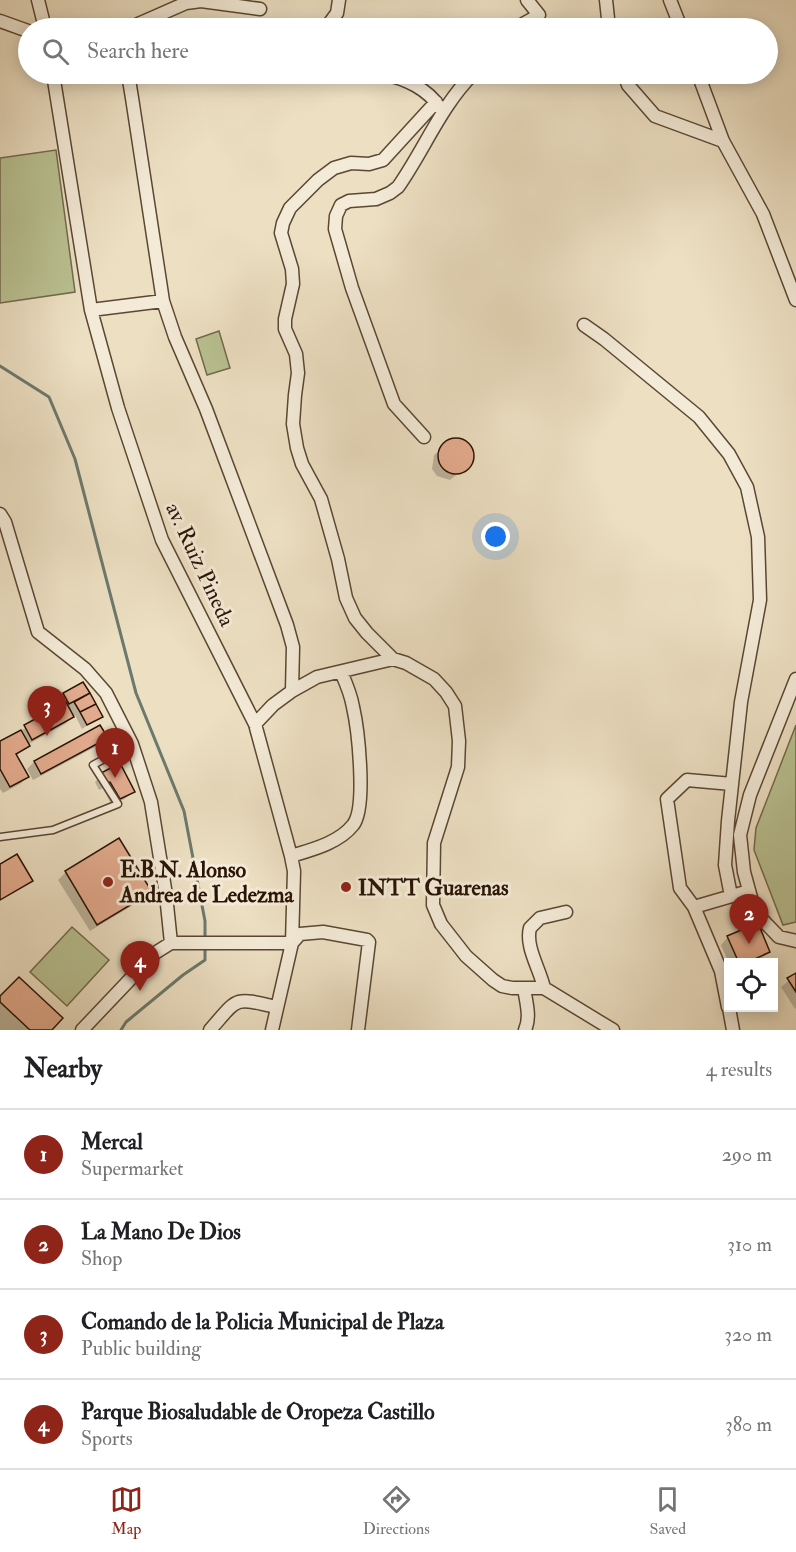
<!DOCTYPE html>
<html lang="en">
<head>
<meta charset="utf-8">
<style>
  body { margin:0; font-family:"IM FELL Double Pica",serif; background:#f2f2f2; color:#202124 }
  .controls { position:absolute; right:18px; bottom:18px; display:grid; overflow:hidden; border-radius:0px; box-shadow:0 3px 15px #0003 }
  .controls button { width:54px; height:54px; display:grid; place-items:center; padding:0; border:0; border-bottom:2px solid #e0e0e0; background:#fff; color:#202124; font:30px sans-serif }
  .you { position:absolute; left:496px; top:537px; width:21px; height:21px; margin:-15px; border:4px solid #fff; border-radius:50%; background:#1a73e8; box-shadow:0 0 0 9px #1a73e833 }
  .badge { display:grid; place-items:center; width:39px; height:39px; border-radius:50%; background:#8f2418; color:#fff; font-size:20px; font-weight:700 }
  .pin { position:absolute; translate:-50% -50px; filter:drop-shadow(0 2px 3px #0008) }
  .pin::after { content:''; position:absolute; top:32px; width:21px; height:18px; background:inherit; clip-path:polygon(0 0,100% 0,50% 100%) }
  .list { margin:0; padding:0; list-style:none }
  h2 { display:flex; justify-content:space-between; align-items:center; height:78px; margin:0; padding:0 24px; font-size:26px }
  h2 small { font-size:20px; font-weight:400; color:#757577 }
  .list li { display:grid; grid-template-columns:39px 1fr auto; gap:18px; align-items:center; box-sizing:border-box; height:90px; padding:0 24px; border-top:2px solid #e0e0e0 }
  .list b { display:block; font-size:22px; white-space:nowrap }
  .list p { margin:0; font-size:20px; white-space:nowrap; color:#757577 }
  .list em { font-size:20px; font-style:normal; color:#757577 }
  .icon { flex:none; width:33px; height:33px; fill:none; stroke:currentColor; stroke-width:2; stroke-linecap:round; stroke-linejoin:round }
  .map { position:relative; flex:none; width:796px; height:1030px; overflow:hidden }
  .search { position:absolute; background:#fff; box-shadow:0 3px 15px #0003; left:18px; right:18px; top:18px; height:66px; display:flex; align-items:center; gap:15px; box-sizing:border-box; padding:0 21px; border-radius:33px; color:#757577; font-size:22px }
  .sheet { height:438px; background:#fff }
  nav { display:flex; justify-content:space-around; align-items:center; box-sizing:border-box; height:84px; border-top:2px solid #e0e0e0; background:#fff; font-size:16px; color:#757577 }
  nav a { display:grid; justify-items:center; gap:3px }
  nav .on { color:#8f2418 }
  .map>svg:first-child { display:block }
  .green { fill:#b9c192; stroke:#716a4c; stroke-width:1.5 }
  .shadow { fill:#0003 }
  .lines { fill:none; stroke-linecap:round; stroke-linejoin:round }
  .stream { stroke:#6c796d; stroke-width:3 }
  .building { fill:#e4ac8f; stroke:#291405; stroke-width:1.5 }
  .service-casing { stroke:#5a4734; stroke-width:9 }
  .minor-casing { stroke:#5a4734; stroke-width:15 }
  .service { stroke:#f3ead7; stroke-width:6 }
  .minor { stroke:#f3ead7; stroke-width:12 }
  .poi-dot { fill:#8f2418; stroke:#f3ead7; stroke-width:2 }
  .labels { text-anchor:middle; stroke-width:6; stroke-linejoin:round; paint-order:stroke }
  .street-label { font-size:22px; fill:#291405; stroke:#f3ead7 }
  .poi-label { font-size:22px; font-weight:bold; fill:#291405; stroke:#f3ead7; text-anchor:start }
</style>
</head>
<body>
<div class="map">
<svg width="796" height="1030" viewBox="0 0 796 1030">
  <rect width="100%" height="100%" fill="#ecdfc2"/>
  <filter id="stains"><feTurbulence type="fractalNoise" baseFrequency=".00333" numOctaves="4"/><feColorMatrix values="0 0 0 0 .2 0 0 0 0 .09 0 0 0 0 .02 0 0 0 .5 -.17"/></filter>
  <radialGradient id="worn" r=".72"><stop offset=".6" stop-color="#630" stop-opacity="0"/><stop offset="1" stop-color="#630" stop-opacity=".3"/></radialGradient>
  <!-- green -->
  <path class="green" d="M56 150 75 292 0 303V158Z
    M219 331 230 368 207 375 196 339Z
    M796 725V922L783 925 754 850 756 828Z
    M72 927 109 960 67 1006 30 972Z"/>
  <!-- shadow -->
  <path class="shadow" d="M454 439 467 443 473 455 470 464 450 480 437 476 432 469 434 455Z
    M83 684 101 716 82 729 75 715 65 724 27 745 16 756 27 777 20 784 3 793 0 789V743L63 706 59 699Z
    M106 738 99 745 33 780 27 769 34 762Z
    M102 774 133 791 126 798 112 806 103 788 99 790 95 782Z
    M119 840 150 892 143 899 90 931 58 880 66 872Z
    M0 866 31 880 23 887 0 901Z
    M728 937 769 952 761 959 753 963H729L721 945Z
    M796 975V1008L795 1009 781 987Z
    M0 998 61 1018 50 1030H0Z"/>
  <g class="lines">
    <!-- stream -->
    <path class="stream" d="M0 366 49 397 75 459 136 693 184 811 205 921V940
      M121 1030 126 1022 183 975 205 960V947"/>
  </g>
  <!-- building -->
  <path class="building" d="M438 456a18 18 0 1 1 36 0a18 18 0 1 1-36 0Z
    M83 682 90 693 69 704 63 693Z
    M90 693 96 704 80 712 74 702Z
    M66 702 74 717 32 740 24 725Z
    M96 704 103 717 87 725 80 712Z
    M100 725 108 738 41 774 34 761Z
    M21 730 30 746 16 754 29 777 10 787 0 769V741Z
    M120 763 135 792 120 799 110 782 107 784 101 773Z
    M119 838 152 892 97 925 65 871Z
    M17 854 33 881 0 900V864Z
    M758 923 770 952 746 963H739L727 936Z
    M796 973V992L787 978Z
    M19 977 63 1018 52 1030H30L0 1002V996Z"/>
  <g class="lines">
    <defs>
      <path id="service" d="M0 837 53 830 118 804 93 765 132 744"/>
      <path id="minor" d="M38 0 45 28
        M606 0 609 28
        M670 0 681 28
        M0 21 28 31
        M129 28 186 3 201 1 260 9
        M326 28 337 13 339 0
        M516 28 539 15 527 0
        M53 74 91 310 118 408 162 540 255 724 291 856 294 871 292 943 272 1030
        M124 74 129 80 132 98 163 301 175 337 206 409 287 625 293 647 292 691
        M383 74C405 78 428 89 440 108
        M624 74 628 85 655 116 723 141
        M698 74 723 141 763 214 796 300
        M91 310 163 301
        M584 325 604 339 699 417 729 454 747 487 758 537 760 600 741 702 728 821 725 865 731 896
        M424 437 394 404 352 288 335 229 336 216 341 205 349 201 376 199 390 193 398 187C424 150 441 106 473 74
        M0 514 5 522 38 632 85 669 106 693 132 744 151 802 166 895 171 943
        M393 659 367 633 355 618 346 598 338 559 321 499 302 464 297 448 293 424 295 395 298 373 296 354 285 329V319L293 284 292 269 281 233 283 223 290 208 318 180 334 168 351 163 369 164 383 160 436 102
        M796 679 750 795 740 835 744 872 755 912 779 937 796 941
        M255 724 273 705 292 691 317 677 393 659 406 663 434 679 446 692 455 706 459 741 458 767 434 843 433 905 441 924 466 956 493 980 502 986 512 988H544L613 1030
        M291 856C311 850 339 843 353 825 367 808 358 729 353 707 351 695 346 683 341 672
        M694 907 749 891
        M524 988C526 1002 531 1017 525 1030
        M544 988C540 969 525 947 530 928L540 918 566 912
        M728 1007 721 971 694 907 680 888 667 799 687 780 732 784
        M729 1008 733 1030
        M82 1030 155 953 171 943H292L300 934 323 932 367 940 369 942 358 1030
        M210 1030C239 997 233 997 276 1007"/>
    </defs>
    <!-- service casing -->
    <use href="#service" class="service-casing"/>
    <!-- minor casing -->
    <use href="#minor" class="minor-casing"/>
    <!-- service -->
    <use href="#service" class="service"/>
    <!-- minor -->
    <use href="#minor" class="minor"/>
  </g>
  <!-- markers -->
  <g class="poi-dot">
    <circle cx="108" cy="882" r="6"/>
    <circle cx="346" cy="887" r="6"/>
  </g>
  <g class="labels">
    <!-- street labels -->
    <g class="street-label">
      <text transform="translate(201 564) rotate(65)" y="8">av. Ruiz Pineda</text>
    </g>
    <!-- poi labels -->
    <g class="poi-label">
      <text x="120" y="877">E.B.N. Alonso<tspan x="120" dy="25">Andrea de Ledezma</tspan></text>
      <text x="358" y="895">INTT Guarenas</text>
    </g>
  </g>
  <rect width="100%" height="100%" filter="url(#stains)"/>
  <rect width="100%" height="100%" fill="url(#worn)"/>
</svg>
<div class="controls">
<button><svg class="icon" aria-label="locate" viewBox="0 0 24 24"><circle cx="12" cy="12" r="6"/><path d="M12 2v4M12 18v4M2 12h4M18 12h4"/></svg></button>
</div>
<div class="you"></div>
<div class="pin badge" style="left:115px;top:778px">1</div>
<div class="pin badge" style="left:749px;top:944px">2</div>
<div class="pin badge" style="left:47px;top:736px">3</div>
<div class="pin badge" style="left:140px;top:991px">4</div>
<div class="search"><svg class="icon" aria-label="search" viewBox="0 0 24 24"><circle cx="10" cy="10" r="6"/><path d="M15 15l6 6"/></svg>Search here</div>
</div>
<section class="sheet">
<h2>Nearby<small>4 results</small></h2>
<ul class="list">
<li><span class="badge">1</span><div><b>Mercal</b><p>Supermarket</p></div><em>290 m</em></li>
<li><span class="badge">2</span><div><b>La Mano De Dios</b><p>Shop</p></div><em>310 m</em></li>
<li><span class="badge">3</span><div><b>Comando de la Policia Municipal de Plaza</b><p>Public building</p></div><em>320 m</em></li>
<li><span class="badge">4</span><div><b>Parque Biosaludable de Oropeza Castillo</b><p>Sports</p></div><em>380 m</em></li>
</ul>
</section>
<nav>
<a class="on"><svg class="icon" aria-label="map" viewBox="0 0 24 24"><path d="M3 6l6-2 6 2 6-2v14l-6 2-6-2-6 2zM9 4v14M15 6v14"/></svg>Map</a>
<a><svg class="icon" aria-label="directions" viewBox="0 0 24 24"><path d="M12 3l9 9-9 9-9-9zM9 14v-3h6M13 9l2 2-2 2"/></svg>Directions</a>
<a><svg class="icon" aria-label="saved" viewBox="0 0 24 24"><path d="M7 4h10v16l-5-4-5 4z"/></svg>Saved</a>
</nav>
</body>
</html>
